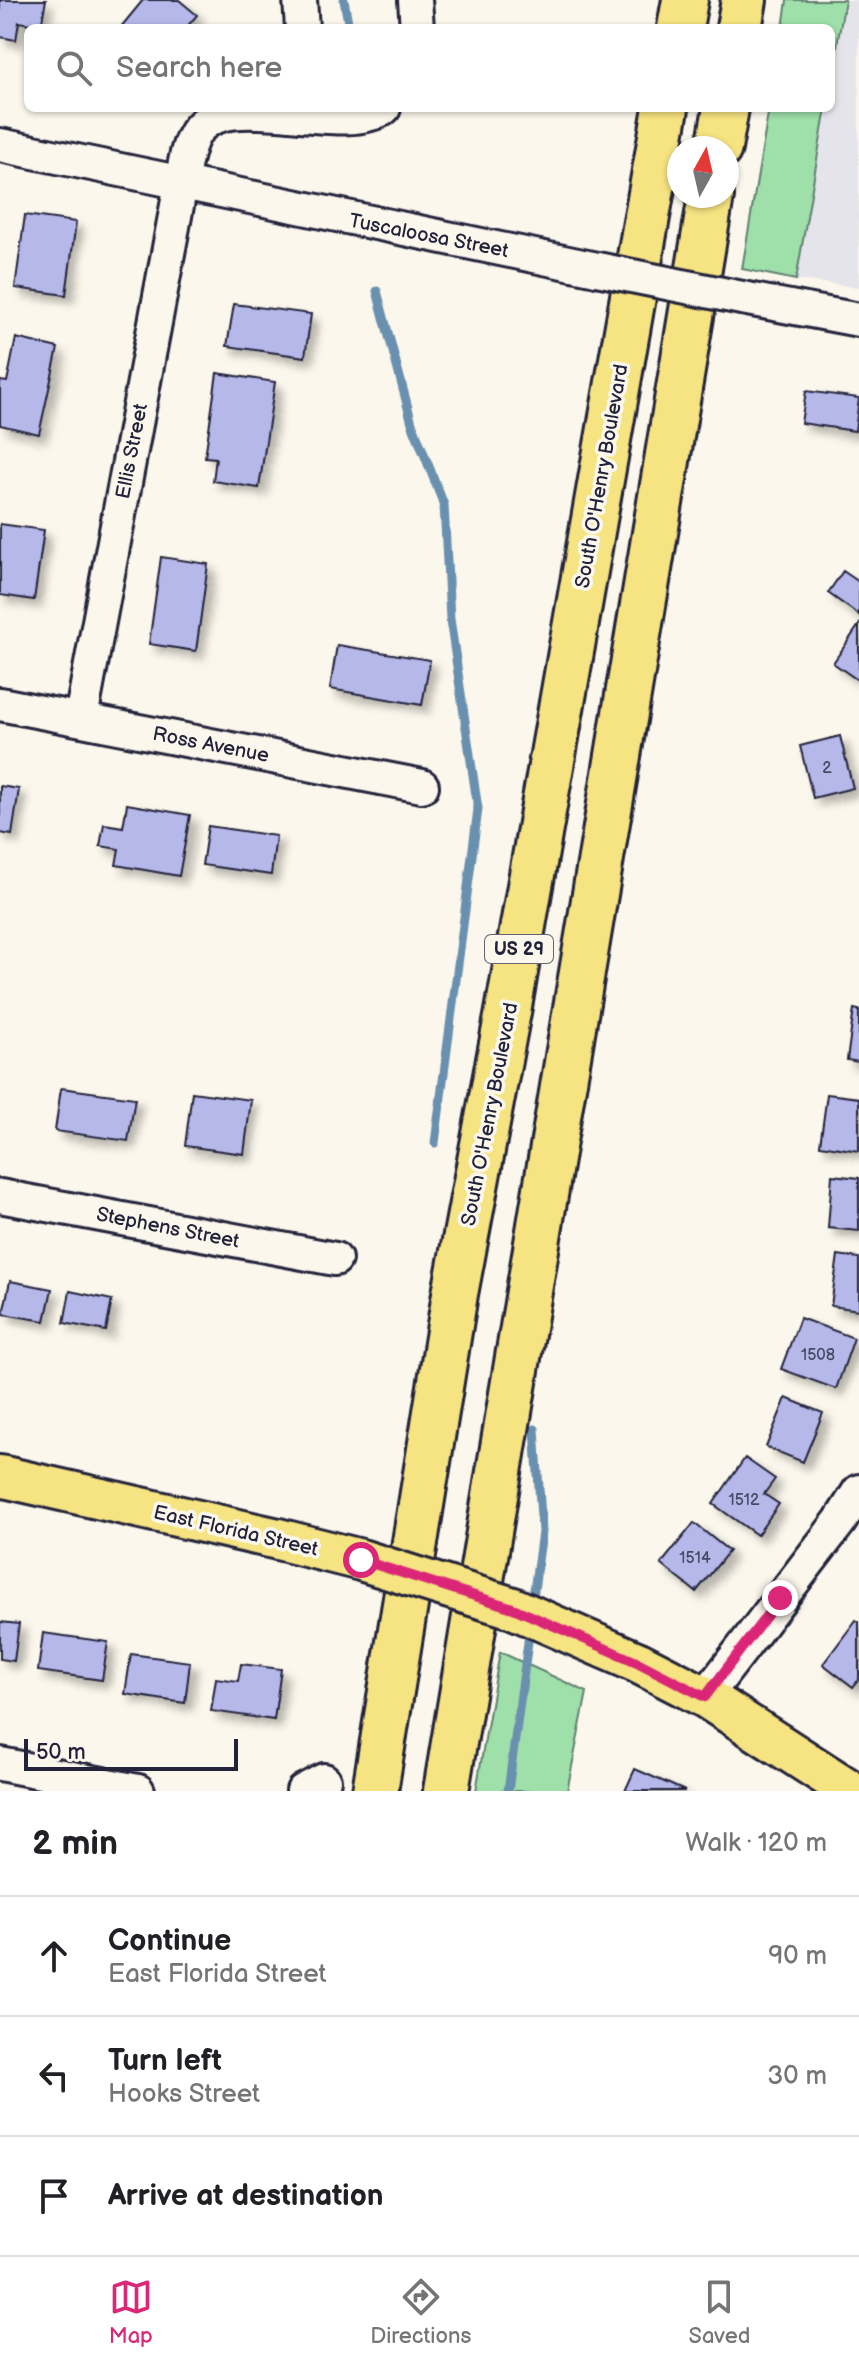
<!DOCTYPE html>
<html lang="en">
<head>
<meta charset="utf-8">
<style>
  body { margin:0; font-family:"Balsamiq Sans",sans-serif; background:#f6f6f6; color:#202124 }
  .compass { position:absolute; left:667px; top:136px; width:72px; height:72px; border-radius:50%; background:#fff; box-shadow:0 2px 6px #0004; rotate:8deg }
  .scale { position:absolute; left:24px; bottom:20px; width:214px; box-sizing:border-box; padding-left:8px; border:4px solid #22223b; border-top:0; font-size:22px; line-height:28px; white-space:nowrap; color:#22223b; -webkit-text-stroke:6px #fbf7ec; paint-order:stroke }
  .stop { position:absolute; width:24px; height:24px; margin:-18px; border:6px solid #db2777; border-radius:50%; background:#fff }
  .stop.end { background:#db2777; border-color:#fff; box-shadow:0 2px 8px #0008 }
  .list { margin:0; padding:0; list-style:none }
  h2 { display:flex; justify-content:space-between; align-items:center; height:104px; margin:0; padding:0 32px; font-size:34px }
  h2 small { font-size:26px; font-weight:400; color:#757577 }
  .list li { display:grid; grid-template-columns:52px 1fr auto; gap:24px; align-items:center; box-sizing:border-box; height:120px; padding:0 32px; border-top:2px solid #e0e0e0 }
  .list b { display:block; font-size:30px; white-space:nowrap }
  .list p { margin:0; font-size:26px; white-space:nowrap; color:#757577 }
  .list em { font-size:26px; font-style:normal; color:#757577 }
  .icon { flex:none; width:44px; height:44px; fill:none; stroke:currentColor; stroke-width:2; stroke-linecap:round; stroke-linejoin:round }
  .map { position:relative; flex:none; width:859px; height:1791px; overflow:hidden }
  .search { position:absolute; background:#fff; box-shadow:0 2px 6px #0004; left:24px; right:24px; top:24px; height:88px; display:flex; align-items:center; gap:20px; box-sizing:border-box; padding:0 28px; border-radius:12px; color:#757577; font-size:30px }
  .sheet { height:464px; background:#fff }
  nav { display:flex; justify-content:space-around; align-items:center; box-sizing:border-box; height:112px; border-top:2px solid #e0e0e0; background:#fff; font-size:22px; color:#757577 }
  nav a { display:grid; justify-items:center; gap:4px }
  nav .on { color:#db2777 }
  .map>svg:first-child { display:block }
  .built { fill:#e6e4eb }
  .green { fill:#9fdfa9; stroke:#608072; stroke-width:2 }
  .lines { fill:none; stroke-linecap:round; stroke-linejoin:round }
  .stream { stroke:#6b90af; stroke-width:9 }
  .building { fill:#b5b8e9; stroke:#22223b; stroke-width:2; filter:url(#shadow) }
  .minor-casing { stroke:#22223b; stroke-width:38 }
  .major-casing { stroke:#22223b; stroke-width:46 }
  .highway-casing { stroke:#22223b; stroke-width:50 }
  .minor { stroke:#fbf7ec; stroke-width:32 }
  .major { stroke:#f6e381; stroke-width:40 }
  .highway { stroke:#f6e381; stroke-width:44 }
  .minor-bridge-casing { stroke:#22223b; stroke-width:38; stroke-linecap:butt }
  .major-bridge-casing { stroke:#22223b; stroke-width:46; stroke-linecap:butt }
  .minor-bridge { stroke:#fbf7ec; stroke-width:32 }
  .major-bridge { stroke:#f6e381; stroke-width:40 }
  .route { stroke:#db2777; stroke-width:10 }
  .labels { text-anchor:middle; stroke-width:7; stroke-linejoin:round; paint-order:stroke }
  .number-label { font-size:16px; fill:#474866 }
  .shield { fill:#fbf7ec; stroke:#636270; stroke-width:2 }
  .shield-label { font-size:18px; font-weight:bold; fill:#22223b }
  .street-label { font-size:20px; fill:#22223b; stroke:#fbf7ec }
</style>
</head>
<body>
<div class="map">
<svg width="859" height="1791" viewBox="0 0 859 1791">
  <defs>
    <filter id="shadow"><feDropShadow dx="7" dy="7" stdDeviation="4" flood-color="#0004"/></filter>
  </defs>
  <rect width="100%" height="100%" fill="#fbf7ec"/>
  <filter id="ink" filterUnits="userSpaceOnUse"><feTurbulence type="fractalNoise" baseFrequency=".0125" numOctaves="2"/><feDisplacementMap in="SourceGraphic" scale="16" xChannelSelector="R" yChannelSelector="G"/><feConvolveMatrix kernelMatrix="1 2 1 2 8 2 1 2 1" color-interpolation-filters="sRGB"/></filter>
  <g filter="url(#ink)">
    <!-- built -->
    <path class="built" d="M845 0H859V287L796 280 826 108H831V80Z"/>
    <!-- green -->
    <path class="green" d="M787 0H845L831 80V28H783Z
      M769 108H826L796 280 742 269Z
      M500 1652 587 1692 567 1791H476Z"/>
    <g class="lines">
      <!-- stream -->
      <path class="stream" d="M344 0 349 28
        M377 291 412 423 444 505 450 619 478 809 435 1143
        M532 1605 542 1532 535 1429
        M508 1791 530 1627"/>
    </g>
    <!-- building -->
    <path class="building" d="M0 0H46L41 26 19 22 16 40 0 37Z
      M143 0H179L197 15 186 28H120Z
      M25 215 76 222 66 295 15 288Z
      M234 304 311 314 305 357 227 346Z
      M16 338 58 348 39 434 0 425V381L7 382Z
      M217 373 275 382 259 488 213 481 216 458 205 457Z
      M806 391 859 398 855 431 801 423Z
      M0 524 44 530 34 600 0 595Z
      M161 557 208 564 196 651 149 644Z
      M843 571 859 582V615L828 593Z
      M859 625V681L833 663Z
      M337 645 430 660 422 705 330 689Z
      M840 736 853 788 813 798 800 746Z
      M0 786 19 789 12 835 0 833Z
      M127 804 190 815 179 876 116 865 119 849 100 846 104 824 123 827Z
      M208 826 276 836 271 875 202 865Z
      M854 1009 859 1010V1062L847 1060Z
      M61 1088 135 1098 128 1141 55 1131Z
      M192 1092 251 1100 244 1154 185 1146Z
      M827 1094 859 1098V1151L820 1145Z
      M832 1175 859 1178V1231L828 1228Z
      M838 1255 859 1258V1310L831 1306Z
      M10 1281 52 1289 45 1321 3 1314Z
      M70 1291 112 1300 106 1331 64 1323Z
      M800 1318 854 1338 836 1389 781 1369Z
      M786 1398 823 1413 803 1462 766 1447Z
      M745 1458 775 1479 764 1494 779 1504 757 1535 713 1504Z
      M694 1523 729 1551 696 1592 661 1564Z
      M856 1620 859 1622V1679L853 1687 823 1664Z
      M0 1622 19 1624 14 1661 0 1659Z
      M43 1633 108 1642 102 1680 38 1671Z
      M131 1654 190 1662 185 1703 125 1694Z
      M241 1664 281 1669 274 1720 211 1711 216 1678 238 1681Z
      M635 1769 685 1791H625Z"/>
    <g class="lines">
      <defs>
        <path id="minor" d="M300 0 302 28
          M415 0 417 28
          M0 145 597 269
          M742 298 859 320
          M0 704 422 786
          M81 718 181 184C184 169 186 150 193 137 219 82 338 138 384 108
          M0 1196 335 1259
          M705 1697 840 1521 859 1491
          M0 1764 138 1791
          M303 1791 324 1780"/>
        <path id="major" d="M0 1476 278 1539
          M639 1663 705 1697 851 1791"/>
        <path id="highway" d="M680 28 685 0
          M739 28 744 0
          M719 148 726 108
          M375 1791 455 1294 508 1012 666 108
          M446 1791 711 196"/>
      </defs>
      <!-- minor casing -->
      <use href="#minor" class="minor-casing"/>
      <!-- major casing -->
      <use href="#major" class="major-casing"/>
      <!-- highway casing -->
      <use href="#highway" class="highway-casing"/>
      <!-- minor -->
      <use href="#minor" class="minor"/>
      <!-- major -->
      <use href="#major" class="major"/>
      <!-- highway -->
      <use href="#highway" class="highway"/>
      <defs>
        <path id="minor-bridge" d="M597 269 742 298"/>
        <path id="major-bridge" d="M278 1539 361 1560 513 1608 639 1663"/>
      </defs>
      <!-- minor-bridge casing -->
      <use href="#minor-bridge" class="minor-bridge-casing"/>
      <!-- major-bridge casing -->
      <use href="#major-bridge" class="major-bridge-casing"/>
      <!-- minor-bridge -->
      <use href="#minor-bridge" class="minor-bridge"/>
      <!-- major-bridge -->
      <use href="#major-bridge" class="major-bridge"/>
    </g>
  </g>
  <g class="lines" filter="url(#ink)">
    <!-- route -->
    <path class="route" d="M361 1560 513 1608 639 1663 705 1697 780 1598"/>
  </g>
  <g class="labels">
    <!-- number labels -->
    <g class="number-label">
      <text x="827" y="773">2</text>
      <text x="818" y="1360">1508</text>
      <text x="744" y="1505">1512</text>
      <text x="695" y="1563">1514</text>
    </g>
    <!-- shield labels -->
    <rect class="shield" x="485" y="935" width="68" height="28" rx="6"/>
    <g class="shield-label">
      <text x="519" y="955">US 29</text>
    </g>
    <!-- street labels -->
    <g class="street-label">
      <text transform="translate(429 235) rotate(11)" y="7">Tuscaloosa Street</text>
      <text transform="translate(131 451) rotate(-79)" y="7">Ellis Street</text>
      <text transform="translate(601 476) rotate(-80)" y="7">South O'Henry Boulevard</text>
      <text transform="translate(211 744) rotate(11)" y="7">Ross Avenue</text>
      <text transform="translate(489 1114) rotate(-79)" y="7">South O'Henry Boulevard</text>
      <text transform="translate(168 1227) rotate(11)" y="7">Stephens Street</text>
      <text transform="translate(236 1530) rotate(13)" y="7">East Florida Street</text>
    </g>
  </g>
</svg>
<svg class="compass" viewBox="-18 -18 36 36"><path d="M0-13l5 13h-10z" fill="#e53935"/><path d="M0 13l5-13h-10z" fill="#757577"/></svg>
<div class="scale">50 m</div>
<div class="stop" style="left:361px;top:1560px"></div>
<div class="stop end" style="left:780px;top:1598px"></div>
<div class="search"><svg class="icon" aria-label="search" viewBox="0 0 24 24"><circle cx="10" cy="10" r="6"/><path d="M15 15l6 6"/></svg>Search here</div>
</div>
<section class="sheet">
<h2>2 min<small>Walk · 120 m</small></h2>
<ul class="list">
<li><svg class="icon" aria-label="ahead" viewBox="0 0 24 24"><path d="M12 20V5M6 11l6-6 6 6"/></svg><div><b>Continue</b><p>East Florida Street</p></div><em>90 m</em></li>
<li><svg class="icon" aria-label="left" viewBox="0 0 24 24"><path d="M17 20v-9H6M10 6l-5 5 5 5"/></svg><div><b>Turn left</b><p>Hooks Street</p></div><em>30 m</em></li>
<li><svg class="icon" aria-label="arrive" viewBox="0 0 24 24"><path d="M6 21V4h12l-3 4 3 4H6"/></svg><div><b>Arrive at destination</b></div></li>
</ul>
</section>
<nav>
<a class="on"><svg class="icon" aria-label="map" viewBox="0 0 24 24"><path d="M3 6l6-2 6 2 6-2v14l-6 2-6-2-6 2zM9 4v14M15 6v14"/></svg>Map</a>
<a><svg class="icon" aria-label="directions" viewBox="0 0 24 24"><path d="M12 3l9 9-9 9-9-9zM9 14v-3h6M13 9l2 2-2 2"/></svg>Directions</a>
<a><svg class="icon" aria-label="saved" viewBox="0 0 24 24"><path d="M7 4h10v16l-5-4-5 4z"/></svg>Saved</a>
</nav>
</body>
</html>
